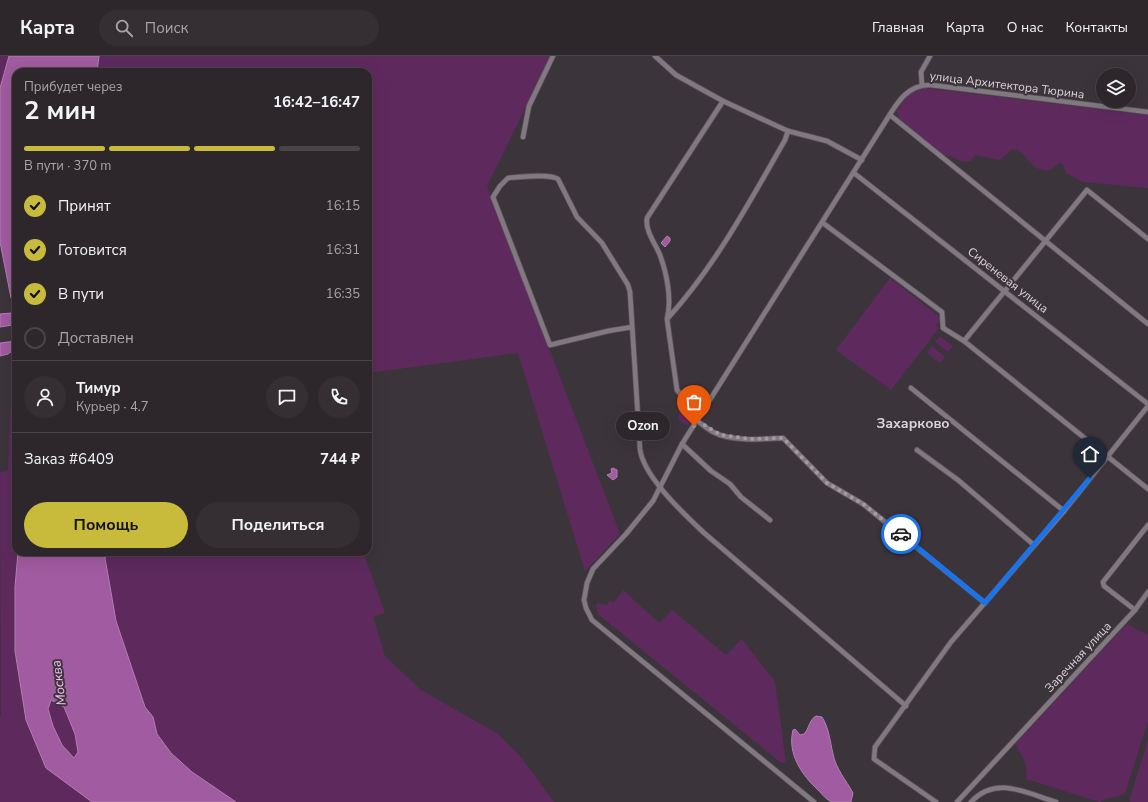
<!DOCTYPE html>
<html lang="ru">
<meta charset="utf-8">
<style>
:root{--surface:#2d272c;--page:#352f34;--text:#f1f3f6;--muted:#a7a5a9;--line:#484448;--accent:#c8bb3b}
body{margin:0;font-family:"Nunito Sans",sans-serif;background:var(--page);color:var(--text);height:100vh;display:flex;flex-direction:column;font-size:15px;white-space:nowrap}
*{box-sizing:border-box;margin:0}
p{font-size:13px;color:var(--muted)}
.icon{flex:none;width:22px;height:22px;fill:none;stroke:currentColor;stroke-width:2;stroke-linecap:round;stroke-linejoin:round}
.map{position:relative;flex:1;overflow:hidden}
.drawer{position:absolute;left:12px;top:12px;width:360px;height:488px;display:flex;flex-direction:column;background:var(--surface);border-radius:12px;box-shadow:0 4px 16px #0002,0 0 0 1px var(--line)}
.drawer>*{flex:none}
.tools{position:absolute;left:1096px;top:12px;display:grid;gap:8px}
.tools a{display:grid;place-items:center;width:40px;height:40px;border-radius:50%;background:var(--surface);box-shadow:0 4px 16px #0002,0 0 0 1px var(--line);font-size:20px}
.pin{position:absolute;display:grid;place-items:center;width:34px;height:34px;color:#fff;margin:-41px -17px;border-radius:50% 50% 50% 0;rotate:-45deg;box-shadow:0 0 4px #0007}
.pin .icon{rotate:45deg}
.courier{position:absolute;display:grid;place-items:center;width:40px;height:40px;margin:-20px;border:3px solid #1a73e8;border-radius:50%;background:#fff;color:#222;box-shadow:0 1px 5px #0007}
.bubble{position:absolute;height:28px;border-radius:14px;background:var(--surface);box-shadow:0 4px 16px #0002,0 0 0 1px var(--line);font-size:13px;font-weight:700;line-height:28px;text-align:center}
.headline em{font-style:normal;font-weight:700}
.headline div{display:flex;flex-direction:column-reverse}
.headline{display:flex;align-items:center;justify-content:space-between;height:68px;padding:0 12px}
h1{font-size:26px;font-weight:700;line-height:30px}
.bar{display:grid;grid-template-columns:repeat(4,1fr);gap:6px 4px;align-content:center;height:48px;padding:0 12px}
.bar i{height:5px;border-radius:3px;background:var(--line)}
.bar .selected{background:var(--accent)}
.bar p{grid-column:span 4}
.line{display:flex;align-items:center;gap:10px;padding:0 12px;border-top:1px solid var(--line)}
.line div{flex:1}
.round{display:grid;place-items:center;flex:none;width:42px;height:42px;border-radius:21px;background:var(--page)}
ol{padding:0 12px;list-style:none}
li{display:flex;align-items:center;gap:12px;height:44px}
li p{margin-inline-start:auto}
li .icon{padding:4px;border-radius:50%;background:var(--accent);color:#111;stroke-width:4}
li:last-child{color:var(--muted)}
li i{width:22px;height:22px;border:2px solid var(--line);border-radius:50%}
.action{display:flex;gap:8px;margin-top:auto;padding:8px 12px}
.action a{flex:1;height:46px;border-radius:24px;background:var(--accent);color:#111;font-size:16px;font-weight:700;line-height:46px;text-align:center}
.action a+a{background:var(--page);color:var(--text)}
header{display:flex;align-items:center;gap:24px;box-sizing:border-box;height:56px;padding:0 20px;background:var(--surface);border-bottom:1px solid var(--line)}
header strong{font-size:19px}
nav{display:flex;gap:22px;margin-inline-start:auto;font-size:14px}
.search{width:280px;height:36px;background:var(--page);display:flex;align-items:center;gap:10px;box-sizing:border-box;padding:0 14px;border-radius:22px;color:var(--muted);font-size:15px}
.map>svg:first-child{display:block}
.green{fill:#5e2a5e}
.water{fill:#a15ba0;stroke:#b27fb1;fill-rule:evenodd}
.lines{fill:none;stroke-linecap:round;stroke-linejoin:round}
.minor-casing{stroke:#5a5259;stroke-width:6}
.minor{stroke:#827881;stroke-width:4.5}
.done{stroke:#a29ca2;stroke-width:4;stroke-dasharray:0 7.2}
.route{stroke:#1a73e8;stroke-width:5}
.labels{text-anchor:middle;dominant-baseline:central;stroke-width:4;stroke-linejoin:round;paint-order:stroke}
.street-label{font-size:12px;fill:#d9d4d9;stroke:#3c343b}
.water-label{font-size:13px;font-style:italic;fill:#f9c0f6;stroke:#3c343b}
.quarter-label{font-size:14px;font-weight:bold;fill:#d9d4d9;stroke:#3c343b}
</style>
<header>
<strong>Карта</strong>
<div class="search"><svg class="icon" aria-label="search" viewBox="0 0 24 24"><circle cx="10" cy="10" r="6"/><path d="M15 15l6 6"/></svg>Поиск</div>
<nav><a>Главная</a><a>Карта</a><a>О нас</a><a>Контакты</a></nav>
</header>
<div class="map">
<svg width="1148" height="746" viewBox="0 0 1148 746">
<rect width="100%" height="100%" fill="#3c343b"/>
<g class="green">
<path d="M0,0H9L0,32Z"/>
<path d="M99,0H551L487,130L620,478L585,515L518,297L368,317V16H97Z"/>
<path d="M924,32L1148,59V132L1083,126L1066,117L1062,107H1059C1053,113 1051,115 1043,114C1026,110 1029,99 1016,93L1011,94L1000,104L976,99L973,101L971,105C958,108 955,99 943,99L898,62L899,60L897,55C904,44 910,34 924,32Z"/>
<path d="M890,222L941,262L936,270L939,272L891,334L836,294Z"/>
<path d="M940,280L953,290L948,296L935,286Z"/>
<path d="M932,290L945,301L940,307L927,297Z"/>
<path d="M686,347L698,355L688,370L678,363L679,357Z"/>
<path d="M16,351V496H18L15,531V595L26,664L46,712L92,746H0V660H1L0,416L8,415L10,353Z"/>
<path d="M129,496H363L385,557L373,561L385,600L421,634L498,678L520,700L554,746H236L192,716L171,697L157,678L153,661L145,651L116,565L105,499Z"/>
<path d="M623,534L659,567L672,554L726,599L742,583L775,626L786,707L780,706L598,558L596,550L597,547L607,549L609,545L614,547Z"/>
<path d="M1127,568L1148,579V665L1125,737C1117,743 1107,740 1100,746L1026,723C1029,710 1022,699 1015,688Z"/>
<path d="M51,644L64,651L75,678L78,696L74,702L62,689L53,670L48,653Z"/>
<path d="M1148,684V746H1130V742Z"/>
</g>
<g class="water">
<path d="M9,0H99L97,16H16V247L11,242L0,186V32Z"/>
<path d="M667,180L670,182V185L665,191L661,187Z"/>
<path d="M11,257L13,269L0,271V258Z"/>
<path d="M16,285V292L8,298L0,300V287Z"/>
<path d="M613,412L617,414V421L613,424L607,419L612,417L611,413Z"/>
<path d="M18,496H104L116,565L145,651L153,661L157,678L171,697L192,716L236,746H92L46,712L26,664L15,595V531ZM51,644L64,651L75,678L78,696L74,702L62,689L53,670L48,653Z"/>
<path d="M816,660L822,661C829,672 830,685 833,698C836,713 846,724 853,737L851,746C846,746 838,746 833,746C827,745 822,738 818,734C802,719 787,698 793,674L795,673L800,679L804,678C809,673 809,664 816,660Z"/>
</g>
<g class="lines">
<g class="minor-casing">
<g id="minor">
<path d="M655,0L676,19L723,45L788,75L827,85L862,104"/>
<path d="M922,29L921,16L930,0"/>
<path d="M890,59L1148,268"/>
<path d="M523,81L529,50L553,0"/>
<path d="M854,117L1148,348"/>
<path d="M823,167L942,256L943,272L964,285L1148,433"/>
<path d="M668,262C716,209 750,145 785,84L788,75"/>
<path d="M632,271L608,275L550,289L493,141L500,130L508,122C519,121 549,117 558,123L577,161L602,187L628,229L630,236L640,393C643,420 684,458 703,476L906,650"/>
<path d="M964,285L1087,134L1148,183"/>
<path d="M911,332L1064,455"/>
<path d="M703,356L686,345L677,334L667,263C672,244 667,218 660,199C655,187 645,175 647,162L723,45"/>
<path d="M697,365C703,369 708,373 713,376C732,386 763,383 783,382L827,427L863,448L985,547"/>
<path d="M682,388L711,415L730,428L741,441L770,464"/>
<path d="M917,394L958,424L1034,489"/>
<path d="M1135,554L1148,536"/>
<path d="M814,746L592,564L586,552L584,544L587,527L593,513L626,478L653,445L682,388L882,71C895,51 905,28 931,29L1148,56"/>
<path d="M936,746L874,703L875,691L951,586L1064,455L1148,350"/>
<path d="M957,746L1135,554L1104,530L1103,526L1148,469"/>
<path d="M971,746C996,719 1026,737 1056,746"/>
</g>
</g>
<use href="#minor" class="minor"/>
</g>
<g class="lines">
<path class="done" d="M694,370L698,365L721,379L751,383L783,382L827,427L863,448L901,478"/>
<path class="route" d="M901,478L985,547L1090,422"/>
</g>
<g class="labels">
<g class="street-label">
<text transform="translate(1007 29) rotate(7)">улица Архитектора Тюрина</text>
<text transform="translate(1008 224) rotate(38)">Сиреневая улица</text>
<text transform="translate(1078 601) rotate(-47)">Заречная улица</text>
</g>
<g class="water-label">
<text transform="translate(59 627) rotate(-97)">Москва</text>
</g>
<g class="quarter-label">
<text x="913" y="367">Захарково</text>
</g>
</g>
</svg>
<div class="tools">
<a><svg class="icon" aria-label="layers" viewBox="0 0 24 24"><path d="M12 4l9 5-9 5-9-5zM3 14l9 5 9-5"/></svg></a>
</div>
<div class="pin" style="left:694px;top:370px;background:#ea580c"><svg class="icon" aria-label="bag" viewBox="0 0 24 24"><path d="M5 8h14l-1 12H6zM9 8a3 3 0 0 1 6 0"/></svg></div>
<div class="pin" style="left:1090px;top:422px;background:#1f2937"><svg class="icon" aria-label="home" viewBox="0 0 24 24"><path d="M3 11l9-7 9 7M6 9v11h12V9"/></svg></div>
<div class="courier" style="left:901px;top:478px"><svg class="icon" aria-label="car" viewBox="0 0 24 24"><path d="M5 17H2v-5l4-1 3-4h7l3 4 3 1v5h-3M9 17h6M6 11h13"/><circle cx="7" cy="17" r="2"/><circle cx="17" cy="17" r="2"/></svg></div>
<div class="bubble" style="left:616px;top:356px;width:54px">Ozon</div>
<section class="drawer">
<div class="headline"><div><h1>2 мин</h1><p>Прибудет через</p></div><em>16:42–16:47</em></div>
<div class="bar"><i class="selected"></i><i class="selected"></i><i class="selected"></i><i></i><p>В пути · 370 m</p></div>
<ol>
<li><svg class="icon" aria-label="check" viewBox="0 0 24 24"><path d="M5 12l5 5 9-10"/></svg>Принят<p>16:15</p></li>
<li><svg class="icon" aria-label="check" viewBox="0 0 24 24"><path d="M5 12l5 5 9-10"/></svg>Готовится<p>16:31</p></li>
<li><svg class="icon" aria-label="check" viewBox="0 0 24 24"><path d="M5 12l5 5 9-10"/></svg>В пути<p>16:35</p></li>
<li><i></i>Доставлен</li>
</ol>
<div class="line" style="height:72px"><a class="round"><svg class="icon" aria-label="person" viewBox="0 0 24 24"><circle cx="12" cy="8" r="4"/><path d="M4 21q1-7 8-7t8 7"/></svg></a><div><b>Тимур</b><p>Курьер · 4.7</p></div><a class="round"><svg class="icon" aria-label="chat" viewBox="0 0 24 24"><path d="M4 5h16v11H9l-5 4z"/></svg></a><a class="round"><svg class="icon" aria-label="phone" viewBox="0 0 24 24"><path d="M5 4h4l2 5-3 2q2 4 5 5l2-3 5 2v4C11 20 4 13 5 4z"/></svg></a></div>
<div class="line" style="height:52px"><div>Заказ #6409</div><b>744 ₽</b></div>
<div class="action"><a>Помощь</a><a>Поделиться</a></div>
</section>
</div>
